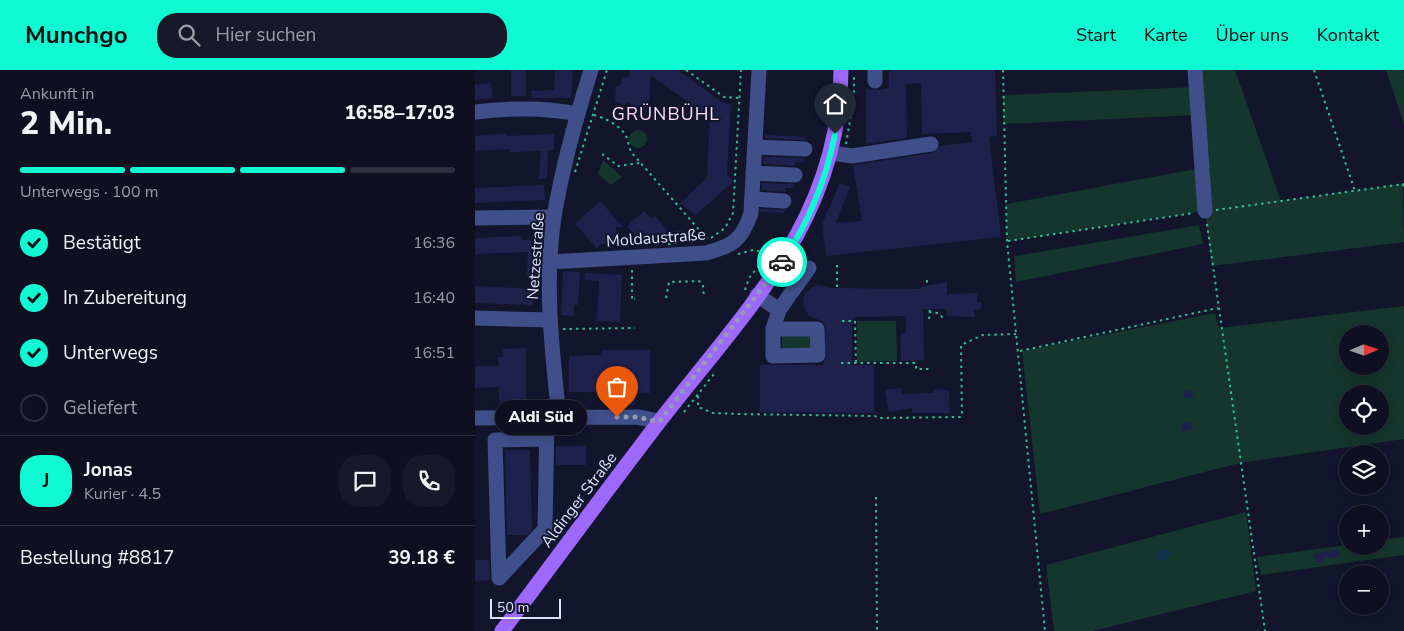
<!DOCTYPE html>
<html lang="de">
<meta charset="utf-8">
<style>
:root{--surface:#0e1021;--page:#17192a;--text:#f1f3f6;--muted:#9b9da5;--line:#2e303f;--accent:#0ffad3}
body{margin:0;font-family:"Nunito Sans",sans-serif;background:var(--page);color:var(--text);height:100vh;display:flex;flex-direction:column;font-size:19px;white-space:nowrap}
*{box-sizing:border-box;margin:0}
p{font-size:16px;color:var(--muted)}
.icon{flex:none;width:28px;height:28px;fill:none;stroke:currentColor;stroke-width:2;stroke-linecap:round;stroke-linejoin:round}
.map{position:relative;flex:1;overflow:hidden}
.drawer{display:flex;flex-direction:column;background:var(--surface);width:475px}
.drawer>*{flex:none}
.needle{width:32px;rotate:88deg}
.controls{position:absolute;left:864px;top:255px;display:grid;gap:10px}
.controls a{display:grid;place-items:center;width:50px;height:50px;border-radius:50%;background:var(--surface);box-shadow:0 2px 12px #0003,0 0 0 1px var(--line);font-size:25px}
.scale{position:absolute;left:15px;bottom:12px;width:71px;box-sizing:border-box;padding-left:5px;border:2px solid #dee3fe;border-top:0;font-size:14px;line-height:18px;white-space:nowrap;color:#dee3fe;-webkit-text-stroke:4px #12152c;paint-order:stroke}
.pin{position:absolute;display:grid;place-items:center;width:42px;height:42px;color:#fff;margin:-51px -21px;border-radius:50% 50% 50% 0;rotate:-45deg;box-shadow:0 0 5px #0007}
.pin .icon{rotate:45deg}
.courier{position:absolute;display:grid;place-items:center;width:50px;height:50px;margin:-25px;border:4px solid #0ffad3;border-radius:50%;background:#fff;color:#222;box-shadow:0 1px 6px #0007}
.bubble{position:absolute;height:35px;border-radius:18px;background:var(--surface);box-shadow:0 2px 12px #0003,0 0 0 1px var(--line);font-size:16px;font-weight:800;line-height:35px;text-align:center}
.head em{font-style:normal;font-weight:800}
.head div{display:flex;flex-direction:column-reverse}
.head{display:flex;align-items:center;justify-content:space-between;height:85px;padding:0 20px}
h1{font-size:32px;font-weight:800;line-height:38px}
.bar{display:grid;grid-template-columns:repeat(4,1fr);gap:8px 5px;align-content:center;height:60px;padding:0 20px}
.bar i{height:6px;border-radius:4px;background:var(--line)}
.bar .current{background:var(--accent)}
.bar p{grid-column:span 4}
.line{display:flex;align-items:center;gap:12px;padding:0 20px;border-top:1px solid var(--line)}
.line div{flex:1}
.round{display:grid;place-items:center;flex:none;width:52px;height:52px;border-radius:20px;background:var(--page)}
ol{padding:0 20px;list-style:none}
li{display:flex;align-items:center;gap:15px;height:55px}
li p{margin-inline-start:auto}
li .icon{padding:5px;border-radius:50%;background:var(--accent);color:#111;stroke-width:4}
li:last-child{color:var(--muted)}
li i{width:28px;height:28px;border:2px solid var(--line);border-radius:50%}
header{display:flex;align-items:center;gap:30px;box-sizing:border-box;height:70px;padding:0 25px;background:var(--accent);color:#111}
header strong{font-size:24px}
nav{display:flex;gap:28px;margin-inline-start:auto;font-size:18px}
.search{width:350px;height:45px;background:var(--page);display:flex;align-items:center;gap:12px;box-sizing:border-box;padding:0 18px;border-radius:20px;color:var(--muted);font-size:19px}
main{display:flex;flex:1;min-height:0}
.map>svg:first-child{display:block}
.green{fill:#15362c;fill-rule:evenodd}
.water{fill:#0d344b}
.building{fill:#1f214d}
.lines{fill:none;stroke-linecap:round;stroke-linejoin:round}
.path{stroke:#34bc90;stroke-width:2;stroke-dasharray:2.5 4;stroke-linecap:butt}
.minor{stroke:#3f4f8a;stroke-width:15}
.major{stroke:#9d68fc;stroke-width:15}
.done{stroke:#979bb4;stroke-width:5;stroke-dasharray:0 9}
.route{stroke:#0ffad3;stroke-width:6}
.labels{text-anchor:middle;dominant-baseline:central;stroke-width:4;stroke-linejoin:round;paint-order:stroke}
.street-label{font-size:16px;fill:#dee3fe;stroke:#12152c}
.neighbourhood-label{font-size:18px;letter-spacing:1px;fill:#fee0fb;stroke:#12152c}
</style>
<header>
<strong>Munchgo</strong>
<div class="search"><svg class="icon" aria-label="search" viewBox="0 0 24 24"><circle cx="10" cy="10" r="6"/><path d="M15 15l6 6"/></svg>Hier suchen</div>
<nav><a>Start</a><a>Karte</a><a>Über uns</a><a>Kontakt</a></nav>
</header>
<main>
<section class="drawer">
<div class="head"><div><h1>2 Min.</h1><p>Ankunft in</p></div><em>16:58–17:03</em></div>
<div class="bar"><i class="current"></i><i class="current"></i><i class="current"></i><i></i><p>Unterwegs · 100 m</p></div>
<ol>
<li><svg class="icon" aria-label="check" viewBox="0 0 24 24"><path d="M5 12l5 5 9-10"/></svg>Bestätigt<p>16:36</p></li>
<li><svg class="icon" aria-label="check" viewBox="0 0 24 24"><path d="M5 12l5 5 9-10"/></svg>In Zubereitung<p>16:40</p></li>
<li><svg class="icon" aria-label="check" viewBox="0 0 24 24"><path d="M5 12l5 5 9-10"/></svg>Unterwegs<p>16:51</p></li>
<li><i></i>Geliefert</li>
</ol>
<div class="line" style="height:90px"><b class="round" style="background:var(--accent);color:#111">J</b><div><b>Jonas</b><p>Kurier · 4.5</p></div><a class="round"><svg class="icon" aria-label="chat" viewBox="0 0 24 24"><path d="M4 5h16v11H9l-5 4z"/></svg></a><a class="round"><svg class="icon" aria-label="phone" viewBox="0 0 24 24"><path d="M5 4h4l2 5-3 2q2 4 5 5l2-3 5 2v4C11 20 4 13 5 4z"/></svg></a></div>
<div class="line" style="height:65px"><div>Bestellung #8817</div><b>39.18 €</b></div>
</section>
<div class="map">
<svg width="929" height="561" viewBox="0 0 929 561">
<rect width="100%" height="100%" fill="#12152c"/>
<g class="green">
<path d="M720,0H760L806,131L928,114L929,172L737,196L730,141L532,171L531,134L726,98L722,45L529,54L528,25L720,17Z"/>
<path d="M911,0H928L929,4V54Z"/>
<circle cx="163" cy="69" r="9"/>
<path d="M128,90L147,107L136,115L123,104Z"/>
<path d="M724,155L728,174L541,212L539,186Z"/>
<path d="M929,236V369L765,393L565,444L547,281L740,243L744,258ZM872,264H905V296H872ZM872,324H905V356H872Z"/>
<path d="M382,251H421L422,291L382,292Z"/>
<rect x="307" y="263" width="31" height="17"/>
<path d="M771,442L781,521L618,561H579L571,495Z"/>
<path d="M929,467V485L786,505L782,487L872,475L905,476V470Z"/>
</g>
<path class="water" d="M692,479L696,482L690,491L682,490L681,483Z"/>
<g class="building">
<rect x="36" y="0" width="15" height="26"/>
<path d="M80,0H98L96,28H57L56,21L79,20Z"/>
<path d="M155,0H203L248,33L256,34L252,104L258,112L220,145L205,133L232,108L235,48L176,5L174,32L169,43L153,32L148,35L140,31L141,17L147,14V9L155,5Z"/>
<path d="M414,0H520L522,66L514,67L526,167L351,186L347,154L365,113L375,117L361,153L387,151L378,95L457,83L465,76L497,72L496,62L447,64L446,13L431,14L432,68L391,74V18L400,20L414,18Z"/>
<path d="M16,13L18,28L0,30V15Z"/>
<path d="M32,63V66L79,64V80H73L72,109H64L66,81L35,82V79L0,81V66Z"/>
<path d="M290,65L331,67L330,70L290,68Z"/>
<path d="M289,87L329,88V93L320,92V96L288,94Z"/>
<path d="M287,113L319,114V118H310V122L287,120Z"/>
<path d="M69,115L70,130L0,133V118Z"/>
<path d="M125,131L148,157H141V174H126L122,178L100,154Z"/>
<path d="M286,139L309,140V143L285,142Z"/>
<path d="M169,141L176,149L180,146L194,162L187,171L181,165L170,175L152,156Z"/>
<path d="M200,161H208V169L200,170Z"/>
<path d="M47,166V170H62L61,205H52L53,182L0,184V168Z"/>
<path d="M88,201L105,202L103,235H99V246L86,245Z"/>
<path d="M110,203L147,205L145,252L122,251L124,211L109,210Z"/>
<path d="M472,212V224L502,223V232H506V239L499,240V247L472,246V239H448L449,290L426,291V263H431V246L380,247V249H377V295H399V343L285,342V295H347L351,289L350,255L347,251L334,246L328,236L329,224L337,217L343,215L355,218L446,219V217Z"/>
<path d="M0,216L57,219V235L0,233Z"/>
<path d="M51,278V333H24V317L0,318V296H24L23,287H28L27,279Z"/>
<path d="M127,280H175V323L160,324V335H141V322H94V286L126,285Z"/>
<path d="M426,318L427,324L458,323V319L474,320L475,343H437V338L414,342L410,320Z"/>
<path d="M717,320L718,328L710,329L708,322Z"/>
<path d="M716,352L717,360L708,362L706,354Z"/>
<rect x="81" y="376" width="30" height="19"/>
<path d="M30,380H55L57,460L52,465H32Z"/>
<path d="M856,480H865V488H849L850,491L841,493L839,484Z"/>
<path d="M0,490H14L15,510L0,511Z"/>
</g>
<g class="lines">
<g class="path">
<path d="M211,0L249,27L264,28"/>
<path d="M528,0L532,171L570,561"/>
<path d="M839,0L880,121"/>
<path d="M119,45C130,48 145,55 151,66C153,70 154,77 156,82L233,170"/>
<path d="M371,74L379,27V4"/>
<path d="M127,84L143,96L165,93"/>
<path d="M100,102L132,0"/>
<path d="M928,114L929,119"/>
<path d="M741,140L929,114"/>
<path d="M732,154L790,561"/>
<path d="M236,168L250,158L258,143L266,0"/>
<path d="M533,171L719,143"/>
<path d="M193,174L214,171"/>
<path d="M263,184L278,180L293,183"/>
<path d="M362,195V218"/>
<path d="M157,200V230L160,229"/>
<path d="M452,210V216"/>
<path d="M270,220L274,208L301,175"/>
<path d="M191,228L194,212L224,211L228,215L229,228"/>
<path d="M454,242L463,243L470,250"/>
<path d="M454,249L455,237"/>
<path d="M367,251H380L381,293"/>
<path d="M88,259L160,258"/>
<path d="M545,281L743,238"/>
<path d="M366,293H441V299H455"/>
<path d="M223,326V337L238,343L263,344L400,346L403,348L485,347L487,346L486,275L508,265L541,264"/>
<path d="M209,342L239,304"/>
<path d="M401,427L402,561"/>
</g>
<g class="minor">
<path d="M720,0L730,141"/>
<path d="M400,11V0"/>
<path d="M0,42C34,38 69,37 103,44"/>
<path d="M280,77L330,79"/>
<path d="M356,83L377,86L456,74"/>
<path d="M278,103L320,105"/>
<path d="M277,129L309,131"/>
<path d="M0,148L79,147"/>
<path d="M75,192L231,183C258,176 267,170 276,143L284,0"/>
<path d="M282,225L304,240L334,198H326L310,187"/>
<path d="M0,248L75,250"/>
<path d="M298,259H342L343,285L298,286V259L304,240"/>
<path d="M84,347C77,281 69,213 79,147C87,98 101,48 116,0"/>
<path d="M0,348L162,347L184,351"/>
<path d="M71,369L20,370L24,508L70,459L72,348"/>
</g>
<path class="major" d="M27,561C80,491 131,421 184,352C270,241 365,150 366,0"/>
</g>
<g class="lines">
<path class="done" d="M142,347H162L184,352L307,192"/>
<path class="route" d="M307,192C333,154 351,109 360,64"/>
</g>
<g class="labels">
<g class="street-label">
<text transform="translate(181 168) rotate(-4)">Moldaustraße</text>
<text transform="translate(61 186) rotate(-86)">Netzestraße</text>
<text transform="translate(104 430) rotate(-53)">Aldinger Straße</text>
</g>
<g class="neighbourhood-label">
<text x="191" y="44">GRÜNBÜHL</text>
</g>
</g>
</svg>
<div class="controls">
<a><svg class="needle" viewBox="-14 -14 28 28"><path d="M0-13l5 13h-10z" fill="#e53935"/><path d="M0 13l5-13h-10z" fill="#9b9da5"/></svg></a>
<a><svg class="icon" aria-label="locate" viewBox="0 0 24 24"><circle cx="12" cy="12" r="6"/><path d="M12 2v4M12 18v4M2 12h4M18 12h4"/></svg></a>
<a><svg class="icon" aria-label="layers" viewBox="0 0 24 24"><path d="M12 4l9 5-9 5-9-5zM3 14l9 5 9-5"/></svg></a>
<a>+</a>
<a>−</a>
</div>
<div class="scale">50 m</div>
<div class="pin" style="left:142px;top:347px;background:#ea580c"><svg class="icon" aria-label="bag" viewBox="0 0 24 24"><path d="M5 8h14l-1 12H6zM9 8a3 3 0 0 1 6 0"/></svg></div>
<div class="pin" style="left:360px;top:64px;background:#1f2937"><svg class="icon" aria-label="home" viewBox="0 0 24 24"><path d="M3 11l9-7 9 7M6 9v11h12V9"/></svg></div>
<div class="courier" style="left:307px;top:192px"><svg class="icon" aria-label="car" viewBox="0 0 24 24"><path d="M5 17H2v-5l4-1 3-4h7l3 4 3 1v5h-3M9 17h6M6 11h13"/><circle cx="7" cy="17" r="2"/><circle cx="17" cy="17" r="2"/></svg></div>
<div class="bubble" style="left:20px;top:330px;width:92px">Aldi Süd</div>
</div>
</main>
